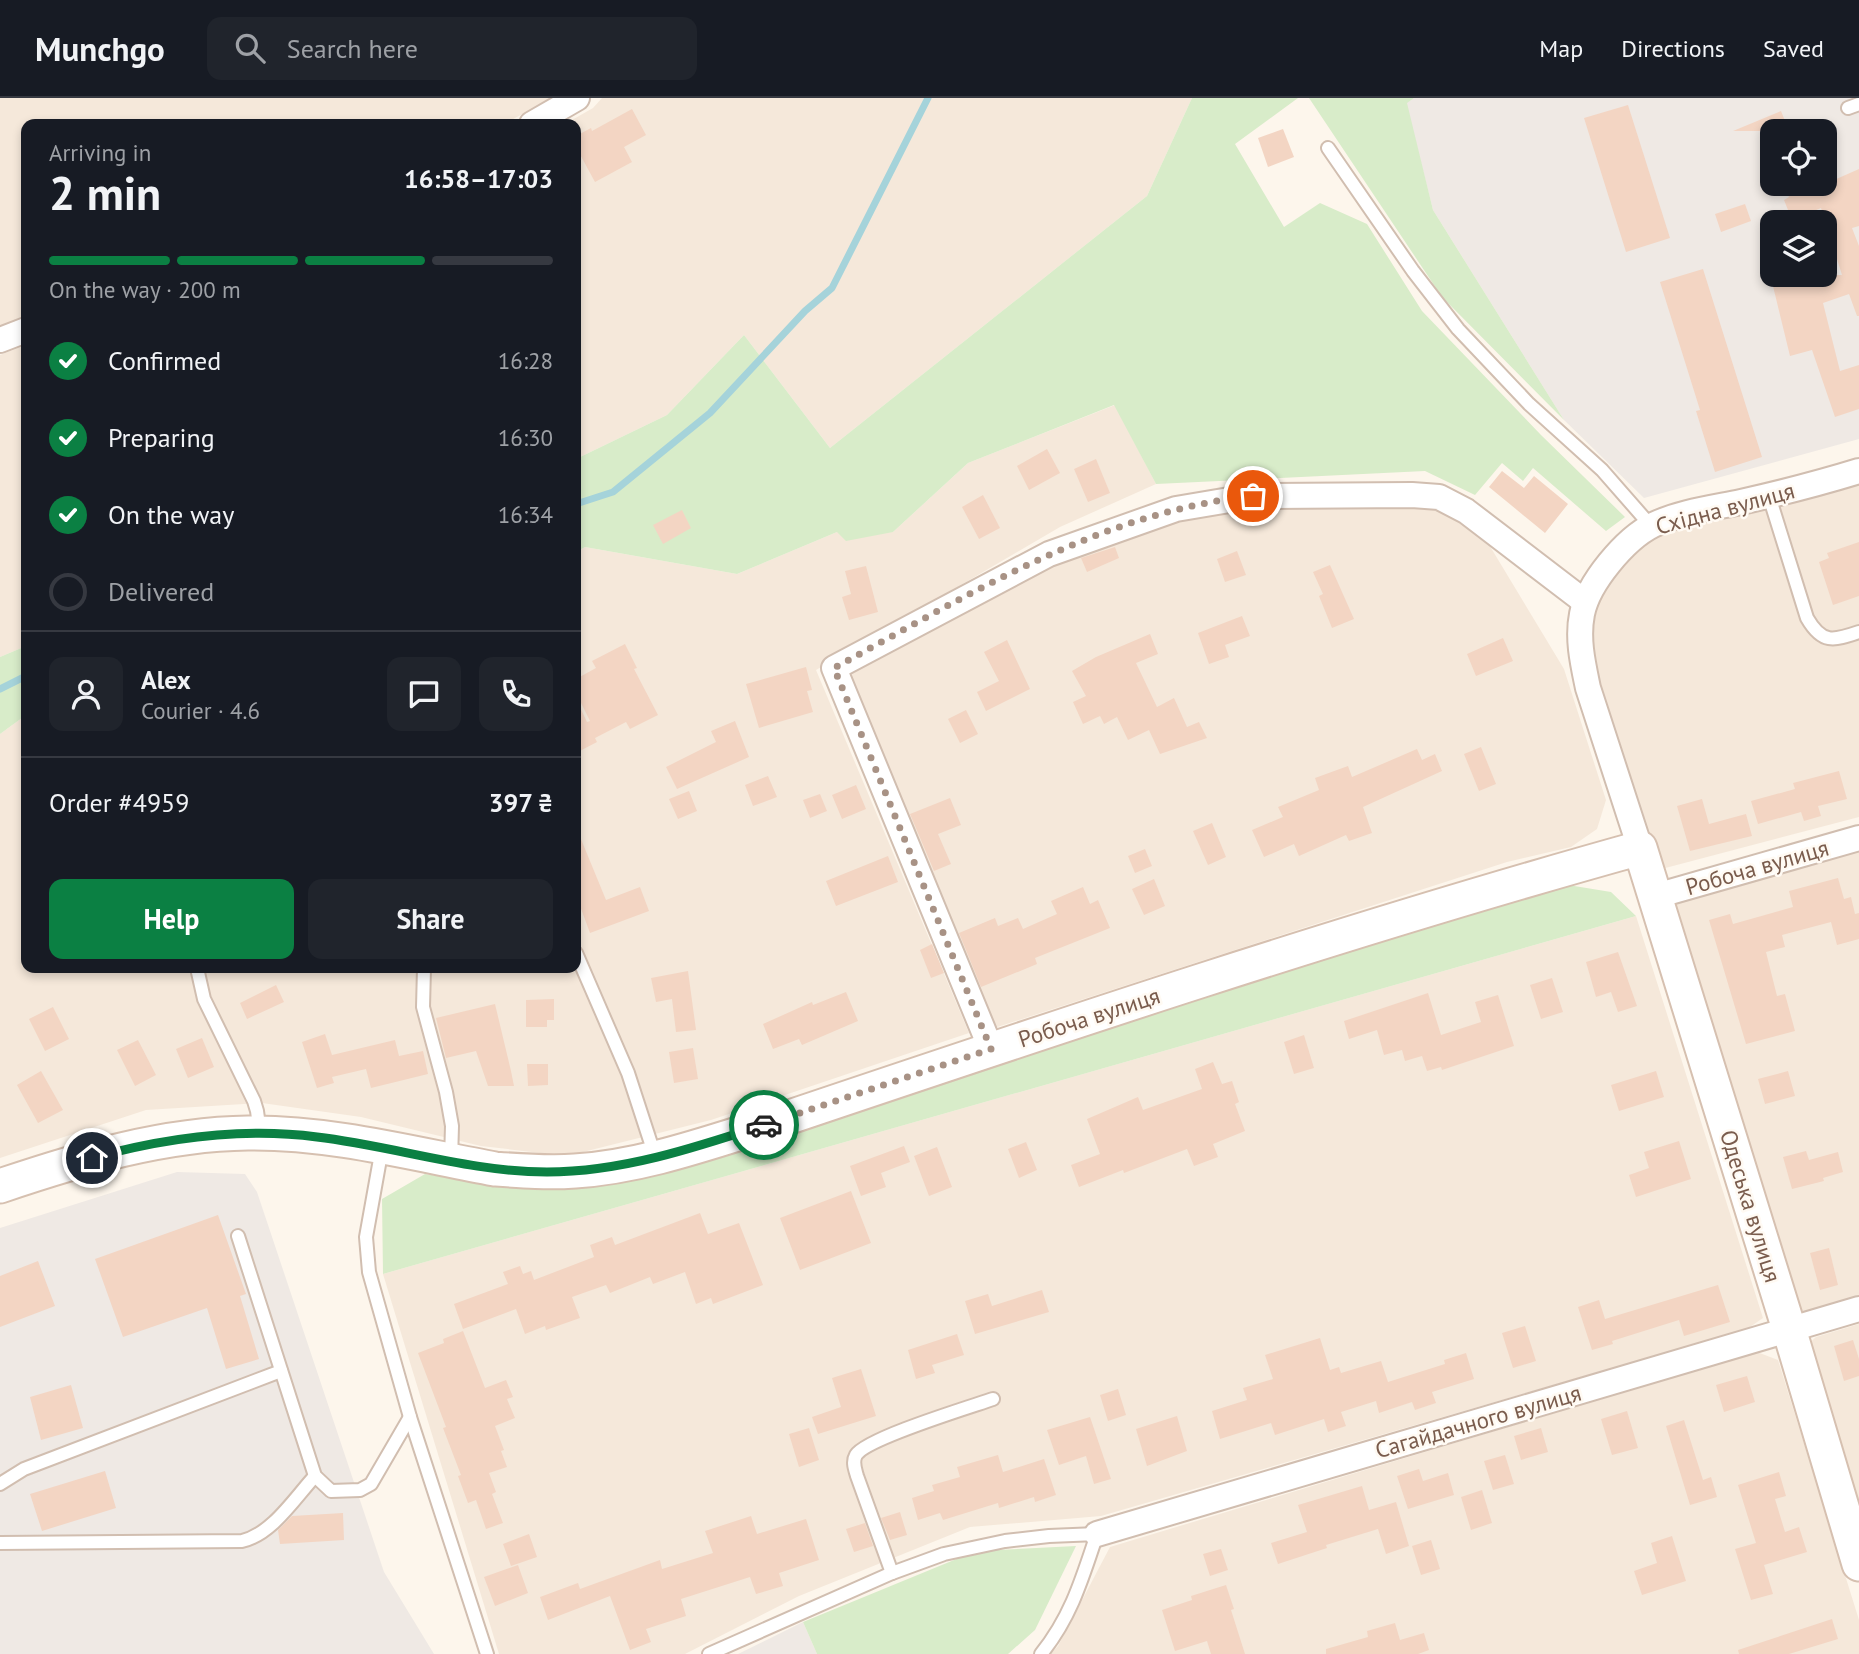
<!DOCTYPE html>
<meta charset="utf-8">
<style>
:root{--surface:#171b24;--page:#20242c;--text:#f1f3f6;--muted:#9ea1a6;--line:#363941;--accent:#0b8043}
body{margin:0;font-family:"PT Sans",sans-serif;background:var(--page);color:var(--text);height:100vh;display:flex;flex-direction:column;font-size:26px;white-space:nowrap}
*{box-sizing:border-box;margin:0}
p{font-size:23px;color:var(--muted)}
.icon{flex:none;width:38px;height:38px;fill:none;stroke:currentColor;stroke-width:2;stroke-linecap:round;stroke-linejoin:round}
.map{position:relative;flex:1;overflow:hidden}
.details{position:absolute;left:21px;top:21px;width:560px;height:854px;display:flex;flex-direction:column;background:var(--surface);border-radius:14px;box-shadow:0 4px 10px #0003}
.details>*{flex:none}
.buttons{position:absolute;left:1760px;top:21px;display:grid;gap:14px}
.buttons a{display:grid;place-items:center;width:77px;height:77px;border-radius:14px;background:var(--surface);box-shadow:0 4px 10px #0003;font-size:35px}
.pin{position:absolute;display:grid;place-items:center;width:60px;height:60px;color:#fff;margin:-30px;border:4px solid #fff;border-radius:50%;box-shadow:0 2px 7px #0007}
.courier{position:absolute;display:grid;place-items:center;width:70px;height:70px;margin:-35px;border:5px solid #0b8043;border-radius:50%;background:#fff;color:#222;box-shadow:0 2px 9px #0007}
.head em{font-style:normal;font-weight:700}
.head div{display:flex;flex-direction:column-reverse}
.head{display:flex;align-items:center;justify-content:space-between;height:119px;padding:0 28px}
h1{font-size:46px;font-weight:700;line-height:52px}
.bar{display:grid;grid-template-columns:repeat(4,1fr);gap:10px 7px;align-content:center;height:84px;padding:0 28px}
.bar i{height:9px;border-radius:5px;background:var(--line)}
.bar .on{background:var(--accent)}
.bar p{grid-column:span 4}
.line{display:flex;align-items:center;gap:18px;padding:0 28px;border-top:2px solid var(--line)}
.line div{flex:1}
.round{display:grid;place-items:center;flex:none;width:74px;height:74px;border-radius:14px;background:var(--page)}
ol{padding:0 28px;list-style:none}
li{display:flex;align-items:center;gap:21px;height:77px}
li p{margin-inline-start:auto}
li .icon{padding:7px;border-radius:50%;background:var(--accent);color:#fff;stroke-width:4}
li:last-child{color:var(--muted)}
li i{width:38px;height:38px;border:4px solid var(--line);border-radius:50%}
.action{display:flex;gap:14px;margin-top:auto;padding:14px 28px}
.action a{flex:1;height:80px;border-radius:14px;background:var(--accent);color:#fff;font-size:28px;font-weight:700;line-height:80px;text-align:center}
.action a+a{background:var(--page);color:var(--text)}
header{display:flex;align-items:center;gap:42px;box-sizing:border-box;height:98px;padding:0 35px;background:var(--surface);border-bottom:2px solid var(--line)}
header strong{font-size:33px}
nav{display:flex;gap:38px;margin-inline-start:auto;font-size:24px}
.search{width:490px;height:63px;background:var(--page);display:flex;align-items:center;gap:18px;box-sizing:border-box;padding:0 24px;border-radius:14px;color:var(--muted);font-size:26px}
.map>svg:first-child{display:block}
.residential{fill:#f5e8da}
.industrial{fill:#efe9e4;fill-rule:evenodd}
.green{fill:#d8ecc9}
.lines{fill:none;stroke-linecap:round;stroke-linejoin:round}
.stream{stroke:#a5d3da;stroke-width:7}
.building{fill:#f3d5c3}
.lane-casing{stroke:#d1beb0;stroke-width:16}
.street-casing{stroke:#d1beb0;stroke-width:28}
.secondary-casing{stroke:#d6c0b0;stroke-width:37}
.lane{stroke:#fff;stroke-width:12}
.street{stroke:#fff;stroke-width:24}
.secondary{stroke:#fff;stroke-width:33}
.done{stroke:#a89285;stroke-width:7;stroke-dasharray:0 12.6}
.route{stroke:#0b8043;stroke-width:9}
.labels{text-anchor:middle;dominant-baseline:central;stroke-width:5;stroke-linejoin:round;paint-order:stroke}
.street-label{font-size:23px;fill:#7a5c4d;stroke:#fffaf3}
</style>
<header>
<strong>Munchgo</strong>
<div class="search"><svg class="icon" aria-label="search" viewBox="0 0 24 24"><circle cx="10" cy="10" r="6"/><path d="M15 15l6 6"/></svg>Search here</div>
<nav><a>Map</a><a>Directions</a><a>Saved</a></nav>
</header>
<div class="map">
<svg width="1859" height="1556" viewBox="0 0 1859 1556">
<rect width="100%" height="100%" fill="#fdf6ec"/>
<g class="residential">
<path d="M0,0H552L504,26H26V225L0,235Z"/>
<path d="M602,0H1192L1147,98L830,350L744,237L667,317L576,361V26H565L593,10Z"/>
<path d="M26,247V548L0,559V257Z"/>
<path d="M1115,307L1156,386L1060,429L816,572L969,935L711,1022L567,1058L481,1048L361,1019L262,1005L146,1012L0,1060V636L26,617V870H576V454L585,449L737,476L837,434H893L968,365Z"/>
<path d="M1859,381V719L1654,773L1586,547L1594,501L1611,475L1648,442L1680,429Z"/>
<path d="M1429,399L1488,445L1564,571L1606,702L1597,731L1571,749L1507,764L988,932L841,580L1068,448L1173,407Z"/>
<path d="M1859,751V1202L1812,1216L1793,1213L1666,805Z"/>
<path d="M1636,818L1763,1220L1747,1231L1101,1418L970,1429L799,1498L685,1556H499L383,1176Z"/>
<path d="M1859,1226V1431L1804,1250L1816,1239Z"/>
<path d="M1757,1254L1778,1262L1859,1522V1556H1050L1058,1548L1110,1449Z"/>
</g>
<g class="industrial">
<path d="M1414,0H1859V341L1644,400L1564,322L1433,112L1406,5ZM1773,33H1825V86H1773ZM1773,124H1825V177H1773Z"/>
<path d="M177,1074L245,1076L257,1094L384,1474L434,1556H0V1130Z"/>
<path d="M803,1524L817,1556H738Z"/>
</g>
<g class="green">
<path d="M1192,0H1298L1235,46L1284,129L1320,105L1367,126L1422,213L1541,337L1625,419L1606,433L1533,370L1523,383L1502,365L1475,397L1425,373L1156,386L1114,307L968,365L893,434L846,443L837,434L737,476L585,449L576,454V361L667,317L744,237L830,350L1147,98Z"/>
<path d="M1309,0H1414L1407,5L1433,112L1564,322L1442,199Z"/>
<path d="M26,548V617L0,636V559Z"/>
<path d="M1562,786L1611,794L1636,818L383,1176L382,1101L425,1076L510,1089L564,1090L1516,791Z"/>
<path d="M1076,1448L1035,1532L1008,1556H817L803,1524L976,1453Z"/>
</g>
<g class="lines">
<g class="stream">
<path d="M576,406L613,394L710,315L805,213L832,190L928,0"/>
<path d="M0,591L26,578"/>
</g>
</g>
<g class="building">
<path d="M1628,7L1670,140L1626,154L1584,20Z"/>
<path d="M632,11L646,37L624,49L632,64L595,84L576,49V38L591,30L592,33Z"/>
<path d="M1781,13L1789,33H1733Z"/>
<path d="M1283,31L1294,59L1268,69L1258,40Z"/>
<path d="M1859,71V128L1852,130L1859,148V218H1857L1849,196L1823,205L1840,273L1859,267V311L1835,319L1812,252L1790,258L1772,184L1800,177H1842L1821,110L1792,122L1784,102L1789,99L1783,86H1825Z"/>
<path d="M1745,106L1751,123L1721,134L1715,116Z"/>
<path d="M1703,171L1762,359L1715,374L1696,313L1700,312L1660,184Z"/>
<path d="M1047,351L1060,375L1029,392L1017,368Z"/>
<path d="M1096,361L1110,395L1088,404L1074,371Z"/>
<path d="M1502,373L1524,390L1534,378L1568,406L1545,435L1489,389Z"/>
<path d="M983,397L1000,430L979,441L962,409Z"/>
<path d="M682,412L691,430L663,446L653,427Z"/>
<path d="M1859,444V498L1833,507L1819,464L1829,460L1827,455Z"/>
<path d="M1115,449L1119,460L1087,474L1081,460Z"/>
<path d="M1237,453L1246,477L1225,484L1217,461Z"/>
<path d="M1330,467L1354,521L1332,530L1319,498L1323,496L1313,474Z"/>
<path d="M866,468L878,514L849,522L842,499L851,496L845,473Z"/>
<path d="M1242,518L1250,538L1225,547L1229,559L1209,566L1198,535Z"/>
<path d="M1150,536L1158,556L1136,565L1157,609L1174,600L1187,629L1199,624L1207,640L1160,656L1149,632L1128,642L1117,619L1104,626L1100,618L1083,626L1073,604L1086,598L1072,573L1096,559Z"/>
<path d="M1503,540L1513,563L1476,578L1467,556Z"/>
<path d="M1007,542L1030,591L986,613L977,594L999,583L984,554Z"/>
<path d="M625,546L637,570L634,571L658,617L630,631L626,624L595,640L597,644L576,655V601L587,624L590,623L576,595V581L596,570L592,563Z"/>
<path d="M806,569L812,592L807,593L813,614L759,630L746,586Z"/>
<path d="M966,612L978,636L960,645L948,621Z"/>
<path d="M735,623L749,659L677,691L666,669L716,644L711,633Z"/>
<path d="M1481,649L1496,686L1479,693L1464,656Z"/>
<path d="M1417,651L1422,662L1435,656L1442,673L1363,709L1372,735L1349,743L1346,737L1299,758L1294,746L1264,759L1252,732L1283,719L1278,709L1319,692L1315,680L1348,668L1352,679Z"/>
<path d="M1839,673L1847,701L1818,708L1821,718L1804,723L1801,714L1758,726L1751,703L1795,691L1793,685Z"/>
<path d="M768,678L777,699L753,708L745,687Z"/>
<path d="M856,687L866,711L842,721L832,697Z"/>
<path d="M689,693L697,713L678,721L669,701Z"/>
<path d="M820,696L827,713L810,720L803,702Z"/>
<path d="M950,700L961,727L938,736L951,766L934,773L910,716Z"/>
<path d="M1702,701L1709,726L1746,716L1752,738L1690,753L1677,708Z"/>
<path d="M1212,725L1226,759L1208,767L1193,733Z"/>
<path d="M576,729L606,802L640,789L649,813L590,835L576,797Z"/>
<path d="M1145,751L1152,768L1135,775L1128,758Z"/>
<path d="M888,758L898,784L836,808L826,783Z"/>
<path d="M1838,780L1844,801L1851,799L1855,816L1859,815V841L1837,847L1831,824L1782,837L1785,849L1766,854L1777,898L1785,896L1795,933L1746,946L1709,822L1730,816L1733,826L1793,809L1789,793Z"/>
<path d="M1154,781L1165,808L1144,817L1132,791Z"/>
<path d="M1083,789L1090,806L1098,802L1110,830L1035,860L1037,866L981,889L959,835L995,820L998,828L1018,820L1023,831L1057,816L1051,803Z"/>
<path d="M932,846L944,875L931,880L920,852Z"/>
<path d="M1618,854L1637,908L1618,914L1611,894L1596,899L1586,864Z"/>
<path d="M688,873L696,932L676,934L672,901L656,904L651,880Z"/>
<path d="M1552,880L1563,914L1541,921L1530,887Z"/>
<path d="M276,887L284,904L247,921L240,905Z"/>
<path d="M846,894L858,923L802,947L799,941L773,951L763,926L812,904L813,907Z"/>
<path d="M1428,895L1441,937L1481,924L1475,904L1498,897L1514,948L1442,972L1441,969L1427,973L1422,958L1405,963L1402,952L1384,957L1377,932L1349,941L1344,923Z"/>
<path d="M554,901V922H547V929H526V902Z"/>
<path d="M495,906L511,973L514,988H488L476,953L446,960L436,920Z"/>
<path d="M53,909L69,941L45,953L29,921Z"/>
<path d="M325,936L332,957L395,942L399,958L423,953L428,976L371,990L366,971L332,979L334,985L317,990L302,944Z"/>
<path d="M1304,937L1314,970L1294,976L1284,944Z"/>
<path d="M202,940L214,969L188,980L176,951Z"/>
<path d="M138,942L156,977L135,988L117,952Z"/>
<path d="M693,950L698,981L674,985L669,954Z"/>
<path d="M1213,964L1222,986L1232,983L1239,1004L1235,1006L1245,1033L1213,1046L1218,1059L1194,1068L1187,1051L1124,1075L1123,1072L1079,1089L1071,1067L1100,1056L1087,1021L1138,999L1143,1012L1202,991L1195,971Z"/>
<path d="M527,966H548V987L528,988Z"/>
<path d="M41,973L63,1012L38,1025L17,987Z"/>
<path d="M1656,973L1664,999L1619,1013L1611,987Z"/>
<path d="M1788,973L1795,998L1765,1006L1758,981Z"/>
<path d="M1679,1043L1691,1081L1636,1099L1629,1077L1649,1070L1644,1054Z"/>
<path d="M1026,1044L1037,1072L1019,1080L1008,1051Z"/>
<path d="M904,1048L910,1064L881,1075L886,1089L861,1098L850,1068Z"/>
<path d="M937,1049L952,1089L929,1098L914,1058Z"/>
<path d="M1806,1053L1809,1062L1838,1054L1843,1074L1823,1080L1824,1083L1792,1091L1783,1059Z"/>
<path d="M851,1093L871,1145L800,1172L780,1120Z"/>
<path d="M700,1115L708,1136L739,1125L763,1187L713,1206L711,1200L696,1206L685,1174L653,1186L650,1179L610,1195L606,1187L572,1199L580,1220L546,1232L545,1228L525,1236L516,1211L463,1231L454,1206L508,1186L503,1174L520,1168L523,1176L531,1173L534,1182L594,1159L590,1147L612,1139L615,1147Z"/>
<path d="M218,1117L246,1196L240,1198L259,1261L226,1271L207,1210L123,1239L95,1161Z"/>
<path d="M1829,1150L1838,1187L1820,1192L1810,1155Z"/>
<path d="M38,1163L55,1208L0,1229V1178Z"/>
<path d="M1718,1187L1730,1224L1684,1238L1679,1222L1612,1243L1613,1246L1592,1252L1578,1209L1599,1202L1605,1221Z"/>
<path d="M1042,1192L1049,1214L975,1236L965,1203L988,1196L992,1208Z"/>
<path d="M1525,1228L1536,1263L1513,1270L1502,1235Z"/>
<path d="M463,1233L485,1290L506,1282L513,1299L507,1301L515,1320L495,1328L504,1352L501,1353L507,1369L489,1375L496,1394L492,1396L503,1425L486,1431L476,1402L468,1405L458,1378L461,1377L443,1330L446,1329L418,1255L444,1245L443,1241Z"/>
<path d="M957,1236L964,1257L932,1267L935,1275L916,1281L908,1252Z"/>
<path d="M1320,1240L1330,1272L1339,1269L1341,1275L1381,1263L1388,1284L1445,1266L1444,1262L1466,1255L1474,1281L1432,1294L1436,1305L1415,1312L1412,1304L1379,1315L1376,1303L1341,1314L1346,1328L1328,1334L1324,1321L1275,1337L1271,1325L1220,1341L1212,1313L1247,1302L1243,1290L1273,1281L1265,1257Z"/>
<path d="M1853,1242L1859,1261V1278L1844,1283L1834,1248Z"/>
<path d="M861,1271L876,1318L818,1336L812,1319L841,1309L832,1280Z"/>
<path d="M1747,1278L1755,1304L1724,1314L1716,1287Z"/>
<path d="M71,1287L83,1330L41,1342L30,1299Z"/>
<path d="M1118,1291L1126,1317L1108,1323L1100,1297Z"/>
<path d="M1627,1313L1638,1350L1612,1357L1601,1321Z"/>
<path d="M1177,1318L1187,1353L1147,1368L1136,1331Z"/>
<path d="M1090,1319L1111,1381L1094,1386L1086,1358L1059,1367L1047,1332Z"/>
<path d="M1684,1322L1703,1382L1711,1379L1717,1399L1690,1407L1666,1328Z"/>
<path d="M809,1330L819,1362L799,1369L789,1336Z"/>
<path d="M1541,1330L1548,1354L1521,1362L1514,1338Z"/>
<path d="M998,1357L1003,1374L1044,1361L1056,1397L1035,1404L1034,1399L999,1410L998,1405L943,1422L940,1415L918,1422L912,1400L934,1393L932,1387L960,1379L957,1369Z"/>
<path d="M1505,1357L1514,1386L1493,1392L1484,1363Z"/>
<path d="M1419,1371L1423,1383L1448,1375L1454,1397L1408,1411L1397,1378Z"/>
<path d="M105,1373L116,1410L42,1433L30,1396Z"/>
<path d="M1779,1374L1786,1398L1775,1401L1785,1434L1799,1429L1807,1454L1764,1467L1773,1496L1751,1502L1735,1451L1756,1445L1738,1387Z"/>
<path d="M1362,1388L1369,1412L1396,1404L1409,1448L1386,1456L1378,1431L1326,1447L1327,1450L1278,1466L1271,1445L1307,1434L1298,1407Z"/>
<path d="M1482,1392L1492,1425L1471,1432L1461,1399Z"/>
<path d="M900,1414L907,1437L890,1442L881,1420Z"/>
<path d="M343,1415L344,1442L280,1446L278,1432L292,1418Z"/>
<path d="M751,1418L757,1436L806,1421L819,1462L779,1475L783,1488L756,1496L750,1479L681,1501L686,1518L646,1531L651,1544L630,1552L610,1498L548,1522L540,1499L578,1485L580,1491L660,1462L662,1471L713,1455L705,1433Z"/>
<path d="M865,1425L873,1448L854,1454L846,1431Z"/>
<path d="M529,1436L537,1459L511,1468L503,1446Z"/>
<path d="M1672,1438L1686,1483L1642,1497L1634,1473L1657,1465L1651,1445Z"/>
<path d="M1431,1442L1440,1471L1421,1477L1412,1448Z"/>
<path d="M1221,1451L1228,1472L1210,1478L1203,1456Z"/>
<path d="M518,1467L528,1495L495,1508L484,1479Z"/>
<path d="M1226,1487L1234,1511L1231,1512L1245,1556H1211L1207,1543L1175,1553L1162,1512L1192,1502L1191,1498Z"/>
<path d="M1832,1521L1838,1541L1789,1556H1739L1738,1552Z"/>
<path d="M1395,1525L1400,1542L1424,1535L1429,1552L1418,1556H1326V1551L1368,1539L1367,1533Z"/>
</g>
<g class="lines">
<g class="lane-casing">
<g id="lane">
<path d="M1848,10L1859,6"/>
<path d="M1328,50L1413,173L1458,231L1529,306L1602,372L1651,428"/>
<path d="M1769,398L1807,520C1822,546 1833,543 1859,534"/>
<path d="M576,855L628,975L655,1058"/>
<path d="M197,870L204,901L254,1003L257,1013L260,1035"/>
<path d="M424,870L423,909L446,994L452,1028L451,1062"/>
<path d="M382,1050L366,1139L369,1174L410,1319L487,1556"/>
<path d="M238,1138L315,1378L331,1393L360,1392L371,1386L410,1319"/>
<path d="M0,1386L24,1371L281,1273"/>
<path d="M0,1445L242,1443C272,1436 294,1401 315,1378"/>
<path d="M892,1475L857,1378C855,1371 852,1364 856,1357C867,1340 970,1309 993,1301"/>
<path d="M709,1556L892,1475L944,1456L1005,1443L1049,1438L1097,1436C1082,1481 1071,1519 1041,1556"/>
</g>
</g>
<g class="street-casing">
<g id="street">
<path d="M532,26L577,0"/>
<path d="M0,242L26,232"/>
<path d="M1640,750L1588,590C1583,566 1577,541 1582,516C1588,485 1625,441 1653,427C1680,414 1712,410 1741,404C1781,395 1820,385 1859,373"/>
<path d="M1656,798L1859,740"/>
<path d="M991,951L834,570L1049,456L1176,411L1253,398L1412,397L1439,399L1466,413L1585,504"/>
<path d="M1097,1436L1859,1211"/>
</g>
</g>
<g class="secondary-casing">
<path id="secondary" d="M0,1088C80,1061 163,1036 248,1035C331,1034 414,1056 495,1071C522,1073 548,1075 575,1073C639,1069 702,1047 763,1028C1054,930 1345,832 1640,750L1789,1231L1859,1466"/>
</g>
<use href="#lane" class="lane"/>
<use href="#street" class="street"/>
<use href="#secondary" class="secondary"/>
</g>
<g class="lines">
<path class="done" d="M764,1027L991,951L834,570C967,498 1100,414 1253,398"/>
<path class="route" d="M92,1060C165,1040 241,1029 317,1039C394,1048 470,1074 547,1074C621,1074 694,1050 764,1027"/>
</g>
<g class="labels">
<g class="street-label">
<text transform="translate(1725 410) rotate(-15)">Східна вулиця</text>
<text transform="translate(1757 769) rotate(-16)">Робоча вулиця</text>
<text transform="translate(1089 919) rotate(-18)">Робоча вулиця</text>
<text transform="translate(1751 1108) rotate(73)">Одеська вулиця</text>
<text transform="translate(1478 1323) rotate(-16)">Сагайдачного вулиця</text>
</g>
</g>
</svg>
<div class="buttons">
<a><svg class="icon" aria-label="locate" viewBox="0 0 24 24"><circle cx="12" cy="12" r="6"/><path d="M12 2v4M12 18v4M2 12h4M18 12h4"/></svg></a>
<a><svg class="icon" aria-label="layers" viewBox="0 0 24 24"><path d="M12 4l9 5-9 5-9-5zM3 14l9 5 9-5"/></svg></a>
</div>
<div class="pin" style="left:1253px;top:398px;background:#ea580c"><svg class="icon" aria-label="bag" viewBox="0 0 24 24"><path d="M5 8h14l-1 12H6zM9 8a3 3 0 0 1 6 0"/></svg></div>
<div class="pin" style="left:92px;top:1060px;background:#1f2937"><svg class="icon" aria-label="home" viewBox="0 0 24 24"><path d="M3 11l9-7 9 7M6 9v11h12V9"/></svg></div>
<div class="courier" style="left:764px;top:1027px"><svg class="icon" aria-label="car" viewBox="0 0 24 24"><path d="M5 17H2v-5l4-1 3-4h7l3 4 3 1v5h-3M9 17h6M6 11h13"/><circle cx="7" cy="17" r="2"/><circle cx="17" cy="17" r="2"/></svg></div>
<section class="details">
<div class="head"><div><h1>2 min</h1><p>Arriving in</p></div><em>16:58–17:03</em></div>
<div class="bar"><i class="on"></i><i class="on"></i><i class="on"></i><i></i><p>On the way · 200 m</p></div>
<ol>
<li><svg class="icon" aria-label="check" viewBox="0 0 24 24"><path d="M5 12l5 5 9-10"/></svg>Confirmed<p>16:28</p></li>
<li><svg class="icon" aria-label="check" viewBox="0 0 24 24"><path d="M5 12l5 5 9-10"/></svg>Preparing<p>16:30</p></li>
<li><svg class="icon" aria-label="check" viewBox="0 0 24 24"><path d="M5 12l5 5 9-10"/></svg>On the way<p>16:34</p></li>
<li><i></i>Delivered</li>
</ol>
<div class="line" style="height:126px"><a class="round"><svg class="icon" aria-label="person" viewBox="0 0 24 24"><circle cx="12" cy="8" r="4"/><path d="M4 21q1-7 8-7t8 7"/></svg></a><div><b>Alex</b><p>Courier · 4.6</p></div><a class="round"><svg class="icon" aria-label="chat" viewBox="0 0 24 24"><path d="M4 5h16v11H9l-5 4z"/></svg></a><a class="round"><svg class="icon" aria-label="phone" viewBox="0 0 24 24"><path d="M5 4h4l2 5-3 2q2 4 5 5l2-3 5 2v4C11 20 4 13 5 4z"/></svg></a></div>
<div class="line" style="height:91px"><div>Order #4959</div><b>397 ₴</b></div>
<div class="action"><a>Help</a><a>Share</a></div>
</section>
</div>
